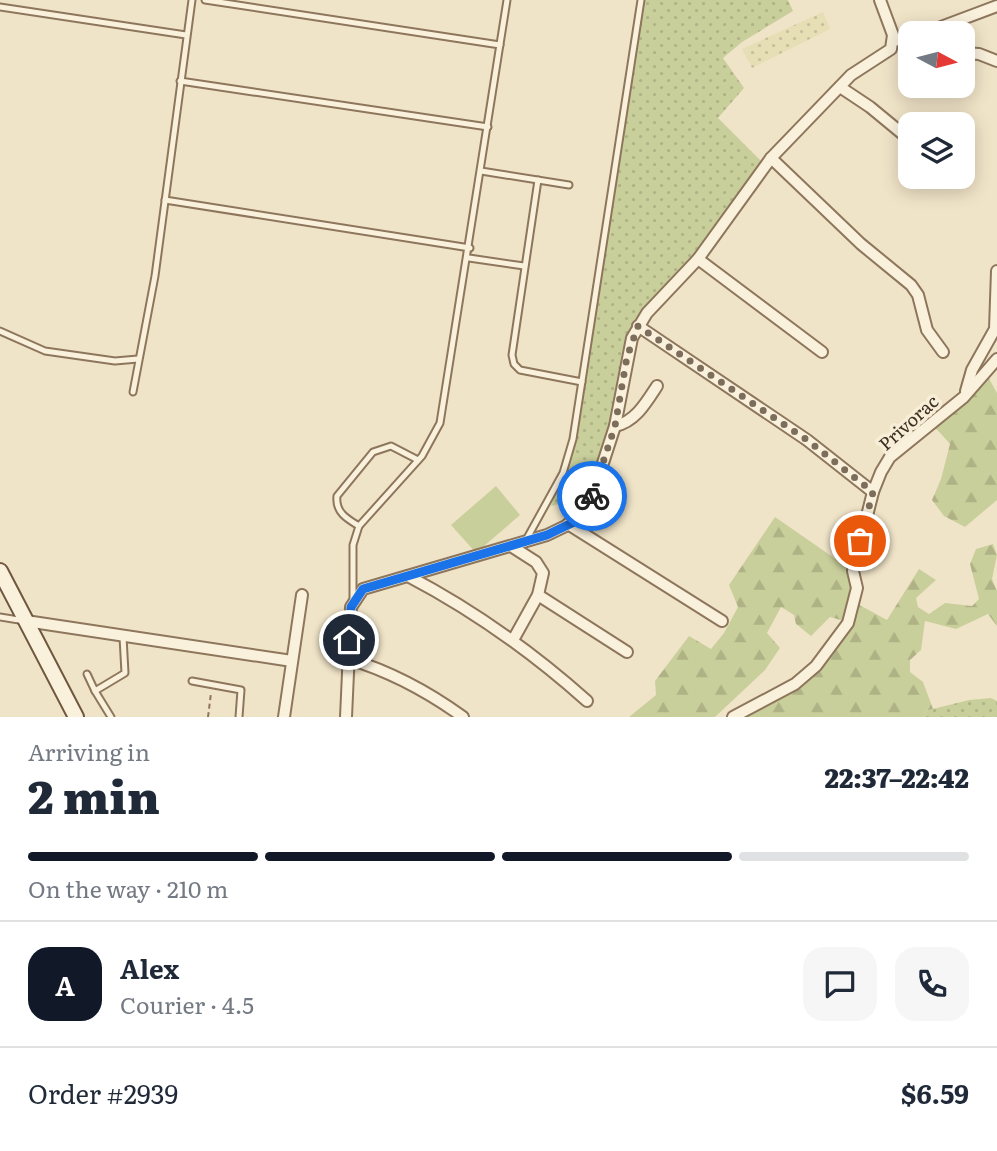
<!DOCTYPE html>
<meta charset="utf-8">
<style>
:root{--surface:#fff;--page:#f6f6f7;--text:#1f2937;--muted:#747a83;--line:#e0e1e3;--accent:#111827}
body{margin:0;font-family:Literata,serif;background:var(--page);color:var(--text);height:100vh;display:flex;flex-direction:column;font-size:26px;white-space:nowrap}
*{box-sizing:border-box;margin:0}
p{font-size:23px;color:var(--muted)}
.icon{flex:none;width:38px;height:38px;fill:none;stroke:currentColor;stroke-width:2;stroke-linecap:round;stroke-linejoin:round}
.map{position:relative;height:717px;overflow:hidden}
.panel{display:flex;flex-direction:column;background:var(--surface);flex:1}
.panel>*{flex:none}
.needle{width:46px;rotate:97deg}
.fabs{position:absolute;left:898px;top:21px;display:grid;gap:14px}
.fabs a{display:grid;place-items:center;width:77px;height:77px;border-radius:14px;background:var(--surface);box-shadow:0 4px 18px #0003;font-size:35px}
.pin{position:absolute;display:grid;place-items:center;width:60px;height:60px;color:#fff;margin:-30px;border:4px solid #fff;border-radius:50%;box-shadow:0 2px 7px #0007}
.courier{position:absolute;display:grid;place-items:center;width:70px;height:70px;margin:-35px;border:5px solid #1a73e8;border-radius:50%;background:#fff;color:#222;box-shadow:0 2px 9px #0007}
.headline em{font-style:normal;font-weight:800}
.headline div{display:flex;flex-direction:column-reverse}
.headline{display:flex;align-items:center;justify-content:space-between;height:119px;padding:0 28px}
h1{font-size:46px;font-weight:800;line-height:52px}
.bar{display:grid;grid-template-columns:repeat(4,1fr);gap:10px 7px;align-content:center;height:84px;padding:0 28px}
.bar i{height:9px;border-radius:5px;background:var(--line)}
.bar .active{background:var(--accent)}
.bar p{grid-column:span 4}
.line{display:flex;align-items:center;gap:18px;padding:0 28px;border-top:2px solid var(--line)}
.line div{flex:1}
.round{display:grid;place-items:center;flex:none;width:74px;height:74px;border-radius:21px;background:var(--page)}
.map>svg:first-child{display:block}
.farmland{fill:url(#farmland-dots)}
.grass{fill:url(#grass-dots)}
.forest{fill:url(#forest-firs)}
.pitch{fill:#c9cf9b}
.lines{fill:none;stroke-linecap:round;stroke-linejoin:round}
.lane-casing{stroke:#8d765c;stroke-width:9}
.street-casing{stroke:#8d765c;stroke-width:14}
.secondary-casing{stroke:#6f573f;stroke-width:18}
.path{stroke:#8d765c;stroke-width:2;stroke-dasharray:5 3.5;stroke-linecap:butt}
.lane{stroke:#faf1dc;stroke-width:5}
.street{stroke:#faf1dc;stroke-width:10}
.secondary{stroke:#faf1dc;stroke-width:14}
.done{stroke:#7c6e5b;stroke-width:7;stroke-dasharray:0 12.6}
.route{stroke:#1a73e8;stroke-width:9}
.labels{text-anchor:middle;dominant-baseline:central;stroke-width:7;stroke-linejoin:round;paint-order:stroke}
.street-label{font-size:18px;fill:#3d2e20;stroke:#f7eed8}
</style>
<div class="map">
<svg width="997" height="717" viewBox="0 0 997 717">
<defs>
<pattern id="farmland-dots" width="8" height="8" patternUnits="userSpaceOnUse" patternTransform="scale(1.75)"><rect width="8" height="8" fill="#e6deb5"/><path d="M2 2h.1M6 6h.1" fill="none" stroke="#c6bf9b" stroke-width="1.8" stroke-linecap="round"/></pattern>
<pattern id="grass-dots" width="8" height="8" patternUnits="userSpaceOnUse" patternTransform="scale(1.75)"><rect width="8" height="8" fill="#c9cf9b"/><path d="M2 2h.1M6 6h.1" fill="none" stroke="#aeb285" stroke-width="1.8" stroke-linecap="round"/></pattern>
<pattern id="forest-firs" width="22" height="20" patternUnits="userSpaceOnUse" patternTransform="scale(1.75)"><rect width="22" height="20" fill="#c9cf9b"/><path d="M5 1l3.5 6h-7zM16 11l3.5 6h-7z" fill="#aeb285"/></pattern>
</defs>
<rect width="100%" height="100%" fill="#f0e4c8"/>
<path class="farmland" d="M823,12L830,29L752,68L742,49Z"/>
<g class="grass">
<path d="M644,0H788L793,11L742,42L723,58L744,88L718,118L764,164L693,259L640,318L590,496L551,506L573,448Z"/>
<path d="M991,698L997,701V717H923L925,711L969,700Z"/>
</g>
<g class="forest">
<path d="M987,375L997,393V500L965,527L944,516L932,500L941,479L950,444L933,425Z"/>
<path d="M775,517L853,571L857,588L844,621L830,617L811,636L796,624L794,615L781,607L767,633L780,648L765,670L715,717H629L656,695L655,681L689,636L711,649L724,633L738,607L729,585Z"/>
<path d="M993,544L997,555L992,579L997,591V626L988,614L956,629L925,621L921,650L910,660V672L923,682L933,709L925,711L923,717H733L816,666L854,602L887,620L919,569L936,580L916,598L918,607L929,614L945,603L972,606L979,599L970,564L976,549Z"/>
</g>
<path class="pitch" d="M496,486L520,515L476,553L451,525Z"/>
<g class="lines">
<g class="lane-casing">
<g id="lane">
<path d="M205,0L500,45"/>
<path d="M0,7L186,35"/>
<path d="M180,81L488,127"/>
<path d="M481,171L569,185"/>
<path d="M538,180L512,355L514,364L520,370L582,382"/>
<path d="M165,200L470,248"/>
<path d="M469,258L524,266"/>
<path d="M0,331L45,351L115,361L138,359"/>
<path d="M133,392L155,276L192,0"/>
<path d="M359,526C347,519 335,512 337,496L373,452L391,446L418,460"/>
<path d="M526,540L563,473L573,439L641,0"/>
<path d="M353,600V545L359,526L422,456L440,423L507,0"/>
<path d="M0,617L25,621"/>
<path d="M87,674L95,691L125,673L123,637"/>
<path d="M192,681L241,690L239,717"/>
<path d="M95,691L111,717"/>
</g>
</g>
<g class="street-casing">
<g id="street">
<path d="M925,33L997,6"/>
<path d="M894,41L910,37"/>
<path d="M962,53L979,54L997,61"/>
<path d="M840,87L870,107L910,140"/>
<path d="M771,158L861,244L911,285L918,295L927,330L943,352"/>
<path d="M698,259L822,352"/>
<path d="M638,326L807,440L873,492"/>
<path d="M966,391L972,370L995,329L997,271"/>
<path d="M615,426C635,422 646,403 657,386"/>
<path d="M568,524L722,621"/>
<path d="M511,546L536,562L543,573L538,595L513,640"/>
<path d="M408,576C473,610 532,652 587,701"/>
<path d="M538,595L627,652"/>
<path d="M26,621L292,661"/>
<path d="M349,659C392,672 427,691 463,717"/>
<path d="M284,717L302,595"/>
<path d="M346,717L351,607L363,589L547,535L574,522L592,497L615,426L632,338L647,313L698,259L771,158L851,75L891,49L893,35L880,0"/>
<path d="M733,717L795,684L816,666L848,623L857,588L853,571L873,492L881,472L890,457L964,397L997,359"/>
</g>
</g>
<g class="secondary-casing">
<path id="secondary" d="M0,571L76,717"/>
</g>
<path class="path" d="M208,717L211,693"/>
<use href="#lane" class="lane"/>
<use href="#street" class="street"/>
<use href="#secondary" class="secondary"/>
</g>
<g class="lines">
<path class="done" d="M592,496L615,426L627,357L638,326L807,440L873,492L860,541"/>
<path class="route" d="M349,640L351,607L363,589L547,535L574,522L592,496"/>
</g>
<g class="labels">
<g class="street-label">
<text transform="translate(908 422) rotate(-42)">Privorac</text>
</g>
</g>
</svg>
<div class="fabs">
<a><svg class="needle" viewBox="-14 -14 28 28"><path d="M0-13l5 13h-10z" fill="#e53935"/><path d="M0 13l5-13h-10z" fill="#747a83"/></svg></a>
<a><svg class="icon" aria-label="layers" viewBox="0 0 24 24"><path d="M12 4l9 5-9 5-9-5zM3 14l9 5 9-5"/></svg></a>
</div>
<div class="pin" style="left:860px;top:541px;background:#ea580c"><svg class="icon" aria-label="bag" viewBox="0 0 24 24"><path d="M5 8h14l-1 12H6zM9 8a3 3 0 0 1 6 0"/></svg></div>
<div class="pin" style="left:349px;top:640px;background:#1f2937"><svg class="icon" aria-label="home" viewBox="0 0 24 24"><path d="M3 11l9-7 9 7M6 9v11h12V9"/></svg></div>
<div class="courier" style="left:592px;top:496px"><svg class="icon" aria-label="bike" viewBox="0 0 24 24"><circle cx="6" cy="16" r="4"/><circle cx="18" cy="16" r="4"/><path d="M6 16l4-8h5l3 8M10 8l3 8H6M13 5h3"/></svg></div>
</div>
<section class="panel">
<div class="headline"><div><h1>2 min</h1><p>Arriving in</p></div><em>22:37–22:42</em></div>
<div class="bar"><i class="active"></i><i class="active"></i><i class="active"></i><i></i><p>On the way · 210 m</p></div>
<div class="line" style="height:126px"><b class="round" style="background:var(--accent);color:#fff">A</b><div><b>Alex</b><p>Courier · 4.5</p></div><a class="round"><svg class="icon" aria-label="chat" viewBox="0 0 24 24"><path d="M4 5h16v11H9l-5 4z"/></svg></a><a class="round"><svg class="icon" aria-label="phone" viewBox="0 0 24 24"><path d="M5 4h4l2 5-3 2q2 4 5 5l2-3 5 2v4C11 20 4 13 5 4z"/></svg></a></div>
<div class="line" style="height:91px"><div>Order #2939</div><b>$6.59</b></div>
</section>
